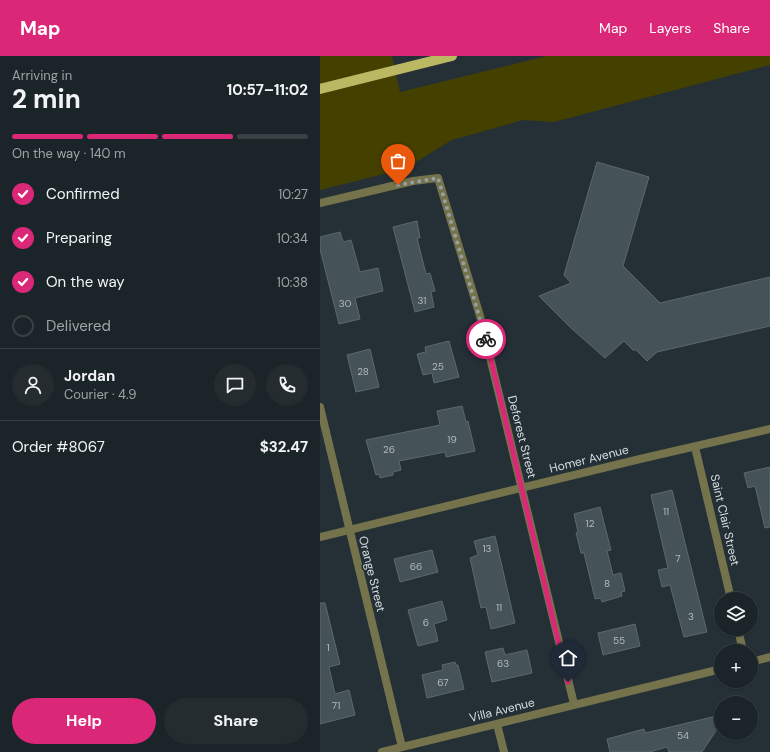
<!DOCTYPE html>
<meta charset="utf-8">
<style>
:root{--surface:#1b2428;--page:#242c30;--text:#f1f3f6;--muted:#a0a4a8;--line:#394145;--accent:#db2777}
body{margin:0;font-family:"DM Sans",sans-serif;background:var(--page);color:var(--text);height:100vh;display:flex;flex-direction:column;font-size:15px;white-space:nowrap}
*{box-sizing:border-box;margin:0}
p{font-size:13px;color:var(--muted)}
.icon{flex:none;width:22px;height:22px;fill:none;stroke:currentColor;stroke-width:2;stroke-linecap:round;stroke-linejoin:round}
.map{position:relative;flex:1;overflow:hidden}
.side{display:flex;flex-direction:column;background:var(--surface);width:320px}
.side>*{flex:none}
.controls{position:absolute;left:394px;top:536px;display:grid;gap:8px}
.controls a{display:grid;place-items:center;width:44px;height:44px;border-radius:50%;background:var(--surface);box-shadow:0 1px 3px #0004,0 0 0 1px var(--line);font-size:20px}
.pin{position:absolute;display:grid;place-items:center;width:34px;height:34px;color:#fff;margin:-41px -17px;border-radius:50% 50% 50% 0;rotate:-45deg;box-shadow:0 0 4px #0007}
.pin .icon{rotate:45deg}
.courier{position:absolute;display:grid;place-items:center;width:40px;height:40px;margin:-20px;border:3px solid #db2777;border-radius:50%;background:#fff;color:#222;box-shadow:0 1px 5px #0007}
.overview em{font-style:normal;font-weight:700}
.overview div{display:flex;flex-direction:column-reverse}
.overview{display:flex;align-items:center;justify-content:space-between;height:68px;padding:0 12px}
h1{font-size:26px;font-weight:700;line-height:30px}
.bar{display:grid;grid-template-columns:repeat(4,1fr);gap:6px 4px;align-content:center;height:48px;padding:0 12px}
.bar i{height:5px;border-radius:3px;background:var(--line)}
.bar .on{background:var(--accent)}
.bar p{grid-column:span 4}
.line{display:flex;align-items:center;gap:10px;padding:0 12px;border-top:1px solid var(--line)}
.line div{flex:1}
.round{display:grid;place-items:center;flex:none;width:42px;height:42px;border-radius:21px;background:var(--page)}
ol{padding:0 12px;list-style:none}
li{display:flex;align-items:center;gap:12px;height:44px}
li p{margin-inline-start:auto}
li .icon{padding:4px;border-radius:50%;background:var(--accent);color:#fff;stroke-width:4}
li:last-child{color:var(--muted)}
li i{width:22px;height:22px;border:2px solid var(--line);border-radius:50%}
.action{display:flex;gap:8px;margin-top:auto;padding:8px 12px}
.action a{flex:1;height:46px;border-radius:24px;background:var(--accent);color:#fff;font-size:16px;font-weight:700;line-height:46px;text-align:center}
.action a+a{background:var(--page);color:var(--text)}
header{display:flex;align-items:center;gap:24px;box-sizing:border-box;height:56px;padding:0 20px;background:var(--accent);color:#fff}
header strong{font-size:19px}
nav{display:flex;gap:22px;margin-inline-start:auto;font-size:14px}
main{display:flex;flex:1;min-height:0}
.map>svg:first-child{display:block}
.green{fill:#444100}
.building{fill:#455258;stroke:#5b686f}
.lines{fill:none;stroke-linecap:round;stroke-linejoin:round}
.street{stroke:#74734c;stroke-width:8}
.primary{stroke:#bbb864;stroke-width:10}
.done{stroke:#97a0a4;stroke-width:4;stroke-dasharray:0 7.2}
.route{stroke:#db2777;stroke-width:5}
.labels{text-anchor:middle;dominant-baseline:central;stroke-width:3.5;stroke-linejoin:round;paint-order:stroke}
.number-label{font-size:10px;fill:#b1babe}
.street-label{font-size:12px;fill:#d5dce0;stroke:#243036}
</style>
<header>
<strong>Map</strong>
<nav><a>Map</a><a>Layers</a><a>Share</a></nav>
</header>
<main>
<section class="side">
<div class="overview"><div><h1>2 min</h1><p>Arriving in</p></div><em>10:57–11:02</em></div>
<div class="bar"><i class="on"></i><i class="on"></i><i class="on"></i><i></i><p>On the way · 140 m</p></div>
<ol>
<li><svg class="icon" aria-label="check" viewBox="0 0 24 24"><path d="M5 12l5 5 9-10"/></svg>Confirmed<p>10:27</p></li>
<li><svg class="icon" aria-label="check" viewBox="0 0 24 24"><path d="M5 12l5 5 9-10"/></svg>Preparing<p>10:34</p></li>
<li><svg class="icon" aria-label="check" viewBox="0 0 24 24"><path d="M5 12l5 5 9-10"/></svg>On the way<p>10:38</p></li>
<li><i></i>Delivered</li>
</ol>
<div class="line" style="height:72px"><a class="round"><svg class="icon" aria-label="person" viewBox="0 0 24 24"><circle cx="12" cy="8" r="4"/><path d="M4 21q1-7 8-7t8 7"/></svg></a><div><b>Jordan</b><p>Courier · 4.9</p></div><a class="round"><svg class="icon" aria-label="chat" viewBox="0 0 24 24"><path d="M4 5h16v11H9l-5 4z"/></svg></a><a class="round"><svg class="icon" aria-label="phone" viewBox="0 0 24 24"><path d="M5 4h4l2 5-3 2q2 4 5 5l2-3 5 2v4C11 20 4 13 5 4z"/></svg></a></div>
<div class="line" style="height:52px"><div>Order #8067</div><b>$32.47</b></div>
<div class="action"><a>Help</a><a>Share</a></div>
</section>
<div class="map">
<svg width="450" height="696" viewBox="0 0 450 696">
<rect width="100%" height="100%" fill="#243036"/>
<path class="green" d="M0,0H72L80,36L227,0H450V9L234,66L203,64L132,84L84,113L0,134Z"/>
<g class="building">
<path d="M277,106L329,121L303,210L340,247L450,221V270L337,296L327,305L316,294H313L304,285L285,302L252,273L219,240L251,227L244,219Z"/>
<path d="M97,165L100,182H97L106,218L110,217L115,235L111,236L114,251L95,256L73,171Z"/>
<path d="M20,176L23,186L31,184L40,216L58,212L63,235L35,242L40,263L19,268L0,193V181Z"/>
<path d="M129,285L139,321L114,327L112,317L103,319L97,298L106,296L105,291Z"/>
<path d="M50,293L59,331L36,336L27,299Z"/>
<path d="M142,350L146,366L148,365L155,395L126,401L125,396L79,405L81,414L73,416V419L60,422L59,418L56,419L46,384L120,369L117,355Z"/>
<path d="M450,411V471L445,472L435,430L428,432L424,417Z"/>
<path d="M352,434L387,576L364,581L350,529L342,531L338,514L348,512L331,439Z"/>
<path d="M280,451L291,494L287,495L293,519L301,517L305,535L301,536L302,540L282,546L281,542L275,543L264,497H261L256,477L258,476L254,458Z"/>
<path d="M175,480L195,567L171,573L166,551L161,552L150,502L158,499L154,485Z"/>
<path d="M112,494L118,516L80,526L74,503Z"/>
<path d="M122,545L127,564L114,568L118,585L98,590L88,554Z"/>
<path d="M0,547H5L20,608L9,611L15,638L29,634L35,659L0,668Z"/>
<path d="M315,568L320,590L283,599L278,577Z"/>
<path d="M183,592L185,599L207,594L212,617L172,626L165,596Z"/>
<path d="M135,606L136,609H138L144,633L107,642L102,619L123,614L122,609Z"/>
<path d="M401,659V667L382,696H349L347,691L330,696H290L287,683L324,673L325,677Z"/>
</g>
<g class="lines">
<g class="street">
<path d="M0,147L93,125L118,122L160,260L254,648"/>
<path d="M0,351L82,691"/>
<path d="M375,391L411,543"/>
<path d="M0,481L320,403L450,373"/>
<path d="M418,573L423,595"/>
<path d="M431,606L450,601"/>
<path d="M177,668L184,696"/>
<path d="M62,696L401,613"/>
</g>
<path class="primary" d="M0,33L132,0"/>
</g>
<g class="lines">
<path class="done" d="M78,129L118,122L166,283"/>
<path class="route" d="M166,283L248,626"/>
</g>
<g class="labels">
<g class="number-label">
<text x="102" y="244">31</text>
<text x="25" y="247">30</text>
<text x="118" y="310">25</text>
<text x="43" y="315">28</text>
<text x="132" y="383">19</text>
<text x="69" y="393">26</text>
<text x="346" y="455">11</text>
<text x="270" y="467">12</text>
<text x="167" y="492">13</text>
<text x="358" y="502">7</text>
<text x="96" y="510">66</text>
<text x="287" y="527">8</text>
<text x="179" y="551">11</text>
<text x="371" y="560">3</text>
<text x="106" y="566">6</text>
<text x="299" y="584">55</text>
<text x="8" y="591">1</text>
<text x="183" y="607">63</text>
<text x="123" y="626">67</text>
<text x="16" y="649">71</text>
<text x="363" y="679">54</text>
</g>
<g class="street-label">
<text transform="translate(202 381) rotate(76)">Deforest Street</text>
<text transform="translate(269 403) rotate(-14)">Homer Avenue</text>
<text transform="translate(405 464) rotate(77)">Saint Clair Street</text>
<text transform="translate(52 518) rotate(76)">Orange Street</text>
<text transform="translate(182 654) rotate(-14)">Villa Avenue</text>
</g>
</g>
</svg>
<div class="controls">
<a><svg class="icon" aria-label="layers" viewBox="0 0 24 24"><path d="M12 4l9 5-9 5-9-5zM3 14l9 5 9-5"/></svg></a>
<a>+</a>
<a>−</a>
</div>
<div class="pin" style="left:78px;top:129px;background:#ea580c"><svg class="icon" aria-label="bag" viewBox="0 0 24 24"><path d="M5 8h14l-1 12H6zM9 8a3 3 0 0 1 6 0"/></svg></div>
<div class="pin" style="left:248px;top:626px;background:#1f2937"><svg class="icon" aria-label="home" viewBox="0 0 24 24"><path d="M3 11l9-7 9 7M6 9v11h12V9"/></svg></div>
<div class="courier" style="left:166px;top:283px"><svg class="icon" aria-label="bike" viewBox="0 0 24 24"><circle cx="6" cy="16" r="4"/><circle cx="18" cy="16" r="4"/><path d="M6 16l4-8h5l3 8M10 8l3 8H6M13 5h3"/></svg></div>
</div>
</main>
